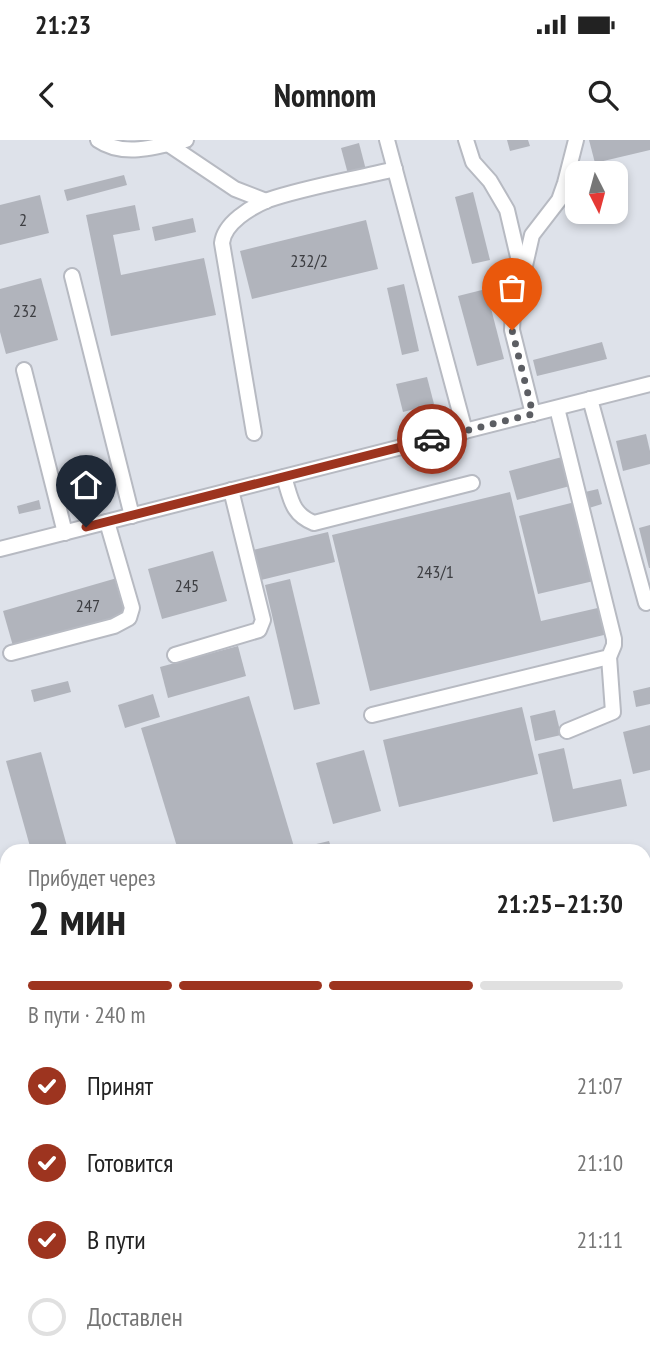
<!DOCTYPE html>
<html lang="ru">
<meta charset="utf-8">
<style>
:root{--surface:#fff;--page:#f2f2f2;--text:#222;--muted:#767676;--line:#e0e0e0;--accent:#9d341f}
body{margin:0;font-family:"PT Sans Narrow",sans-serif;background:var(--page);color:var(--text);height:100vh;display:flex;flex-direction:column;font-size:26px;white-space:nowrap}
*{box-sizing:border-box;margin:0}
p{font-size:23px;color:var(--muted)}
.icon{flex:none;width:38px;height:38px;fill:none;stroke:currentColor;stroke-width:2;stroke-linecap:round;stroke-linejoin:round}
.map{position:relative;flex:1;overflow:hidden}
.sheet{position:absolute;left:0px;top:704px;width:651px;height:527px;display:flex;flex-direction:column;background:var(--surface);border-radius:21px 21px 0 0;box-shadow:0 4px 10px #0003}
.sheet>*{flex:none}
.needle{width:46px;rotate:174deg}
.controls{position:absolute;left:565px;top:21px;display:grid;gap:14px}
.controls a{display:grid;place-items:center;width:63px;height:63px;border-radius:14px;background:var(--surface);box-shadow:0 4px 10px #0003;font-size:35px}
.pin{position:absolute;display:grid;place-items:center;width:60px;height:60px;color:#fff;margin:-72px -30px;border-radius:50% 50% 50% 0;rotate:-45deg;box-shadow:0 0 7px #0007}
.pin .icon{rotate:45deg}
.courier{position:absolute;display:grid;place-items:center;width:70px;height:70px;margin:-35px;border:5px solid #9d341f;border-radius:50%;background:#fff;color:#222;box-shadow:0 2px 9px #0007}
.head em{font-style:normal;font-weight:700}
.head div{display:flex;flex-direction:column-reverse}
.head{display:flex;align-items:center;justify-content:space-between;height:119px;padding:0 28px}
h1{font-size:46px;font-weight:700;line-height:52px}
.bar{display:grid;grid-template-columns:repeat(4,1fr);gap:10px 7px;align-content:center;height:84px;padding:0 28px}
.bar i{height:9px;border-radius:5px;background:var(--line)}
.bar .active{background:var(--accent)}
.bar p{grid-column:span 4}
ol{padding:0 28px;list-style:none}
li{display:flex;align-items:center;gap:21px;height:77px}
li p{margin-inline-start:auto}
li .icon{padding:7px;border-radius:50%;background:var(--accent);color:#fff;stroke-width:4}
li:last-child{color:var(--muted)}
li i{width:38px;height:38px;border:4px solid var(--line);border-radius:50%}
.status{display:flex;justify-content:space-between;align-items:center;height:49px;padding:0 35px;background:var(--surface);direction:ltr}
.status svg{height:19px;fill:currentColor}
header{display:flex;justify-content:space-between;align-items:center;height:91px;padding:0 28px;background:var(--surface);font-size:32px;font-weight:700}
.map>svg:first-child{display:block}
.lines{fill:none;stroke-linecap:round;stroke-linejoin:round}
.river{stroke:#76c7d0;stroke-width:18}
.building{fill:#b1b4bc}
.minor-casing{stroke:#b7bac2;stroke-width:18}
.minor{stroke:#fff;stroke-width:14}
.done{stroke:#5c5e63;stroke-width:7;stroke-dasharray:0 12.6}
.route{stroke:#9d341f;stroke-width:9}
.labels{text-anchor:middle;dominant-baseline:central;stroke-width:7;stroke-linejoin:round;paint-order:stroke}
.number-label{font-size:18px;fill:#3d3e42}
</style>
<div class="status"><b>21:23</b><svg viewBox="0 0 49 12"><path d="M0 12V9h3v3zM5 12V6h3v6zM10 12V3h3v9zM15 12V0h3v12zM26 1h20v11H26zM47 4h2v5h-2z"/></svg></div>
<header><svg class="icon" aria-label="back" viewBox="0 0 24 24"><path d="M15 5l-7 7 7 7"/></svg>Nomnom<svg class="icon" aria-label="search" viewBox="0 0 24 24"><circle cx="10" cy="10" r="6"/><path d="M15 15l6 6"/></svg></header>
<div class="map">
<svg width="650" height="1230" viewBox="0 0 650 1230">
<rect width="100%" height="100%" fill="#dee2ea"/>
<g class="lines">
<g class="river">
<path d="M0,961L7,966"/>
<path d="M376,1223L386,1230"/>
</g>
</g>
<g class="building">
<path d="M507,0H528L530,6L510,11Z"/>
<path d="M589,0H650V10L595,23Z"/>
<path d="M359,3L366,30L348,34L341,8Z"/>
<path d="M124,35L127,45L67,61L64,50Z"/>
<path d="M473,52L490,120L472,124L455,57Z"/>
<path d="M40,55L49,93L0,105V65Z"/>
<path d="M135,65L140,90L113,95L121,135L204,118L216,175L111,196L86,75Z"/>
<path d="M193,78L196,92L155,101L152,87Z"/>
<path d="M366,80L378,129L252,159L240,111Z"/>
<path d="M41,138L58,200L6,214L0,192V149Z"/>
<path d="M404,144L419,211L402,215L387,148Z"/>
<path d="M486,149L504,219L477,226L458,156Z"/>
<path d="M602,202L607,219L537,236L533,220Z"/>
<path d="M427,237L434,264L403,272L396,244Z"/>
<path d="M646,294L650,311V324L623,331L616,301Z"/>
<path d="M562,317L570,346L517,360L509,331Z"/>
<path d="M598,349L602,364L589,368L585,352Z"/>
<path d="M510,352L541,481L602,467L608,494L370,551L332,395Z"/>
<path d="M39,360L41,369L19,374L17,366Z"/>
<path d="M579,361L598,440L538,454L519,376Z"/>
<path d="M650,385V428H649L639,388Z"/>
<path d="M328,392L335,422L261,440L253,410Z"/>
<path d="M213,411L227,461L162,479L148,429Z"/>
<path d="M117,438L128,474L13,506L3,471Z"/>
<path d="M290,439L320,564L294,570L265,445Z"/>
<path d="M238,506L246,536L168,558L160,527Z"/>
<path d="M68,541L71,552L34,562L31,550Z"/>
<path d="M650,547V564L636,567L633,551Z"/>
<path d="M153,554L160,577L125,588L118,565Z"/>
<path d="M249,556L295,710H178L141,588Z"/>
<path d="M522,567L538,634L399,667L383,600Z"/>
<path d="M555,570L561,595L535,601L530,576Z"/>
<path d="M650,585V630L633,634L623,592Z"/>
<path d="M564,608L573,649L621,639L627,666L553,682L538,614Z"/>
<path d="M364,610L381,671L333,684L316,623Z"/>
<path d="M41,612L68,710H31L6,621Z"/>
<path d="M329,701L332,710H313L312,705Z"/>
<path d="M645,900L650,919V952L644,953Z"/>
<path d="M7,1174V1220L0,1229V1184Z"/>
</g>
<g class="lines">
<g class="minor-casing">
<g id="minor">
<path d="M98,0C124,18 158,6 186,0"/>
<path d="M387,0L465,291"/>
<path d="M466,0L473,22L490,41L507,70L522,134L513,171L512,190L533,274"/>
<path d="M168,4L235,49L266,61"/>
<path d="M524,130L532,95L559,60L565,43L576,0"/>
<path d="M72,136L132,376"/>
<path d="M24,230L65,393"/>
<path d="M590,259L646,463"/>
<path d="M254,293L222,103C224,83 251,67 268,60C306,47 355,39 395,29"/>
<path d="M284,337C291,358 291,374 314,383L472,343"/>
<path d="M0,409L650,244"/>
<path d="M11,513L114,486L129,478L132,468L107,382"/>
<path d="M175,515L259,490L263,480L231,350"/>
<path d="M372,575L609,517L614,505V499L557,268"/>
<path d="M567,591L613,572L609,517"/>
<path d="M0,757L7,762"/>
<path d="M0,885L7,890"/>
<path d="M644,1070L650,1068"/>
<path d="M644,1099L650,1097"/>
<path d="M0,1150L7,1155"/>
<path d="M644,1165L645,1168"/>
<path d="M112,1223L122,1230"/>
<path d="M477,1223L486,1230"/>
<path d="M597,1223L601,1230"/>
<path d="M621,1223L624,1230"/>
</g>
</g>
<use href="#minor" class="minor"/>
</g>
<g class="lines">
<path class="done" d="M432,299L533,274L512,190"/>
<path class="route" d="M86,387L432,299"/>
</g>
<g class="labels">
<g class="number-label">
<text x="23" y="79">2</text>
<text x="309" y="120">232/2</text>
<text x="25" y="170">232</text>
<text x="435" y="431">243/1</text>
<text x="187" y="445">245</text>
<text x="88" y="465">247</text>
</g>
</g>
</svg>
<div class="controls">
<a><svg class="needle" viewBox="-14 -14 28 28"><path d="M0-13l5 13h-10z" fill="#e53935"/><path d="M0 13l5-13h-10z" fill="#767676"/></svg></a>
</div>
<div class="pin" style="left:512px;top:190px;background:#ea580c"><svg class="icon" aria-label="bag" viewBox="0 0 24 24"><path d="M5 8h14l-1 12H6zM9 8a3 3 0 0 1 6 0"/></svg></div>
<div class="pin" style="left:86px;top:387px;background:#1f2937"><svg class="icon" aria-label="home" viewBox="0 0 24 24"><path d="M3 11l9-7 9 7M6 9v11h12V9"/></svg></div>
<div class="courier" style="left:432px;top:299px"><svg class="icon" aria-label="car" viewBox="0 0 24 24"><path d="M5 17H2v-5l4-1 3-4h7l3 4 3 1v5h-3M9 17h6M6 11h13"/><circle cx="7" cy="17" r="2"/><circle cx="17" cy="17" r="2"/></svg></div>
<section class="sheet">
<div class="head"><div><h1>2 мин</h1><p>Прибудет через</p></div><em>21:25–21:30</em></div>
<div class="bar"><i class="active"></i><i class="active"></i><i class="active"></i><i></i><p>В пути · 240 m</p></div>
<ol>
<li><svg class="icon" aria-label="check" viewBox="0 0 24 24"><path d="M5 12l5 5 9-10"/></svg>Принят<p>21:07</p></li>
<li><svg class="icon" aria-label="check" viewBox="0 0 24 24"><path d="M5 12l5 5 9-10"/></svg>Готовится<p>21:10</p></li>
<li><svg class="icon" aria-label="check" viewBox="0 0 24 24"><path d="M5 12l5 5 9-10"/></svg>В пути<p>21:11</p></li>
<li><i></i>Доставлен</li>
</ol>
</section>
</div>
